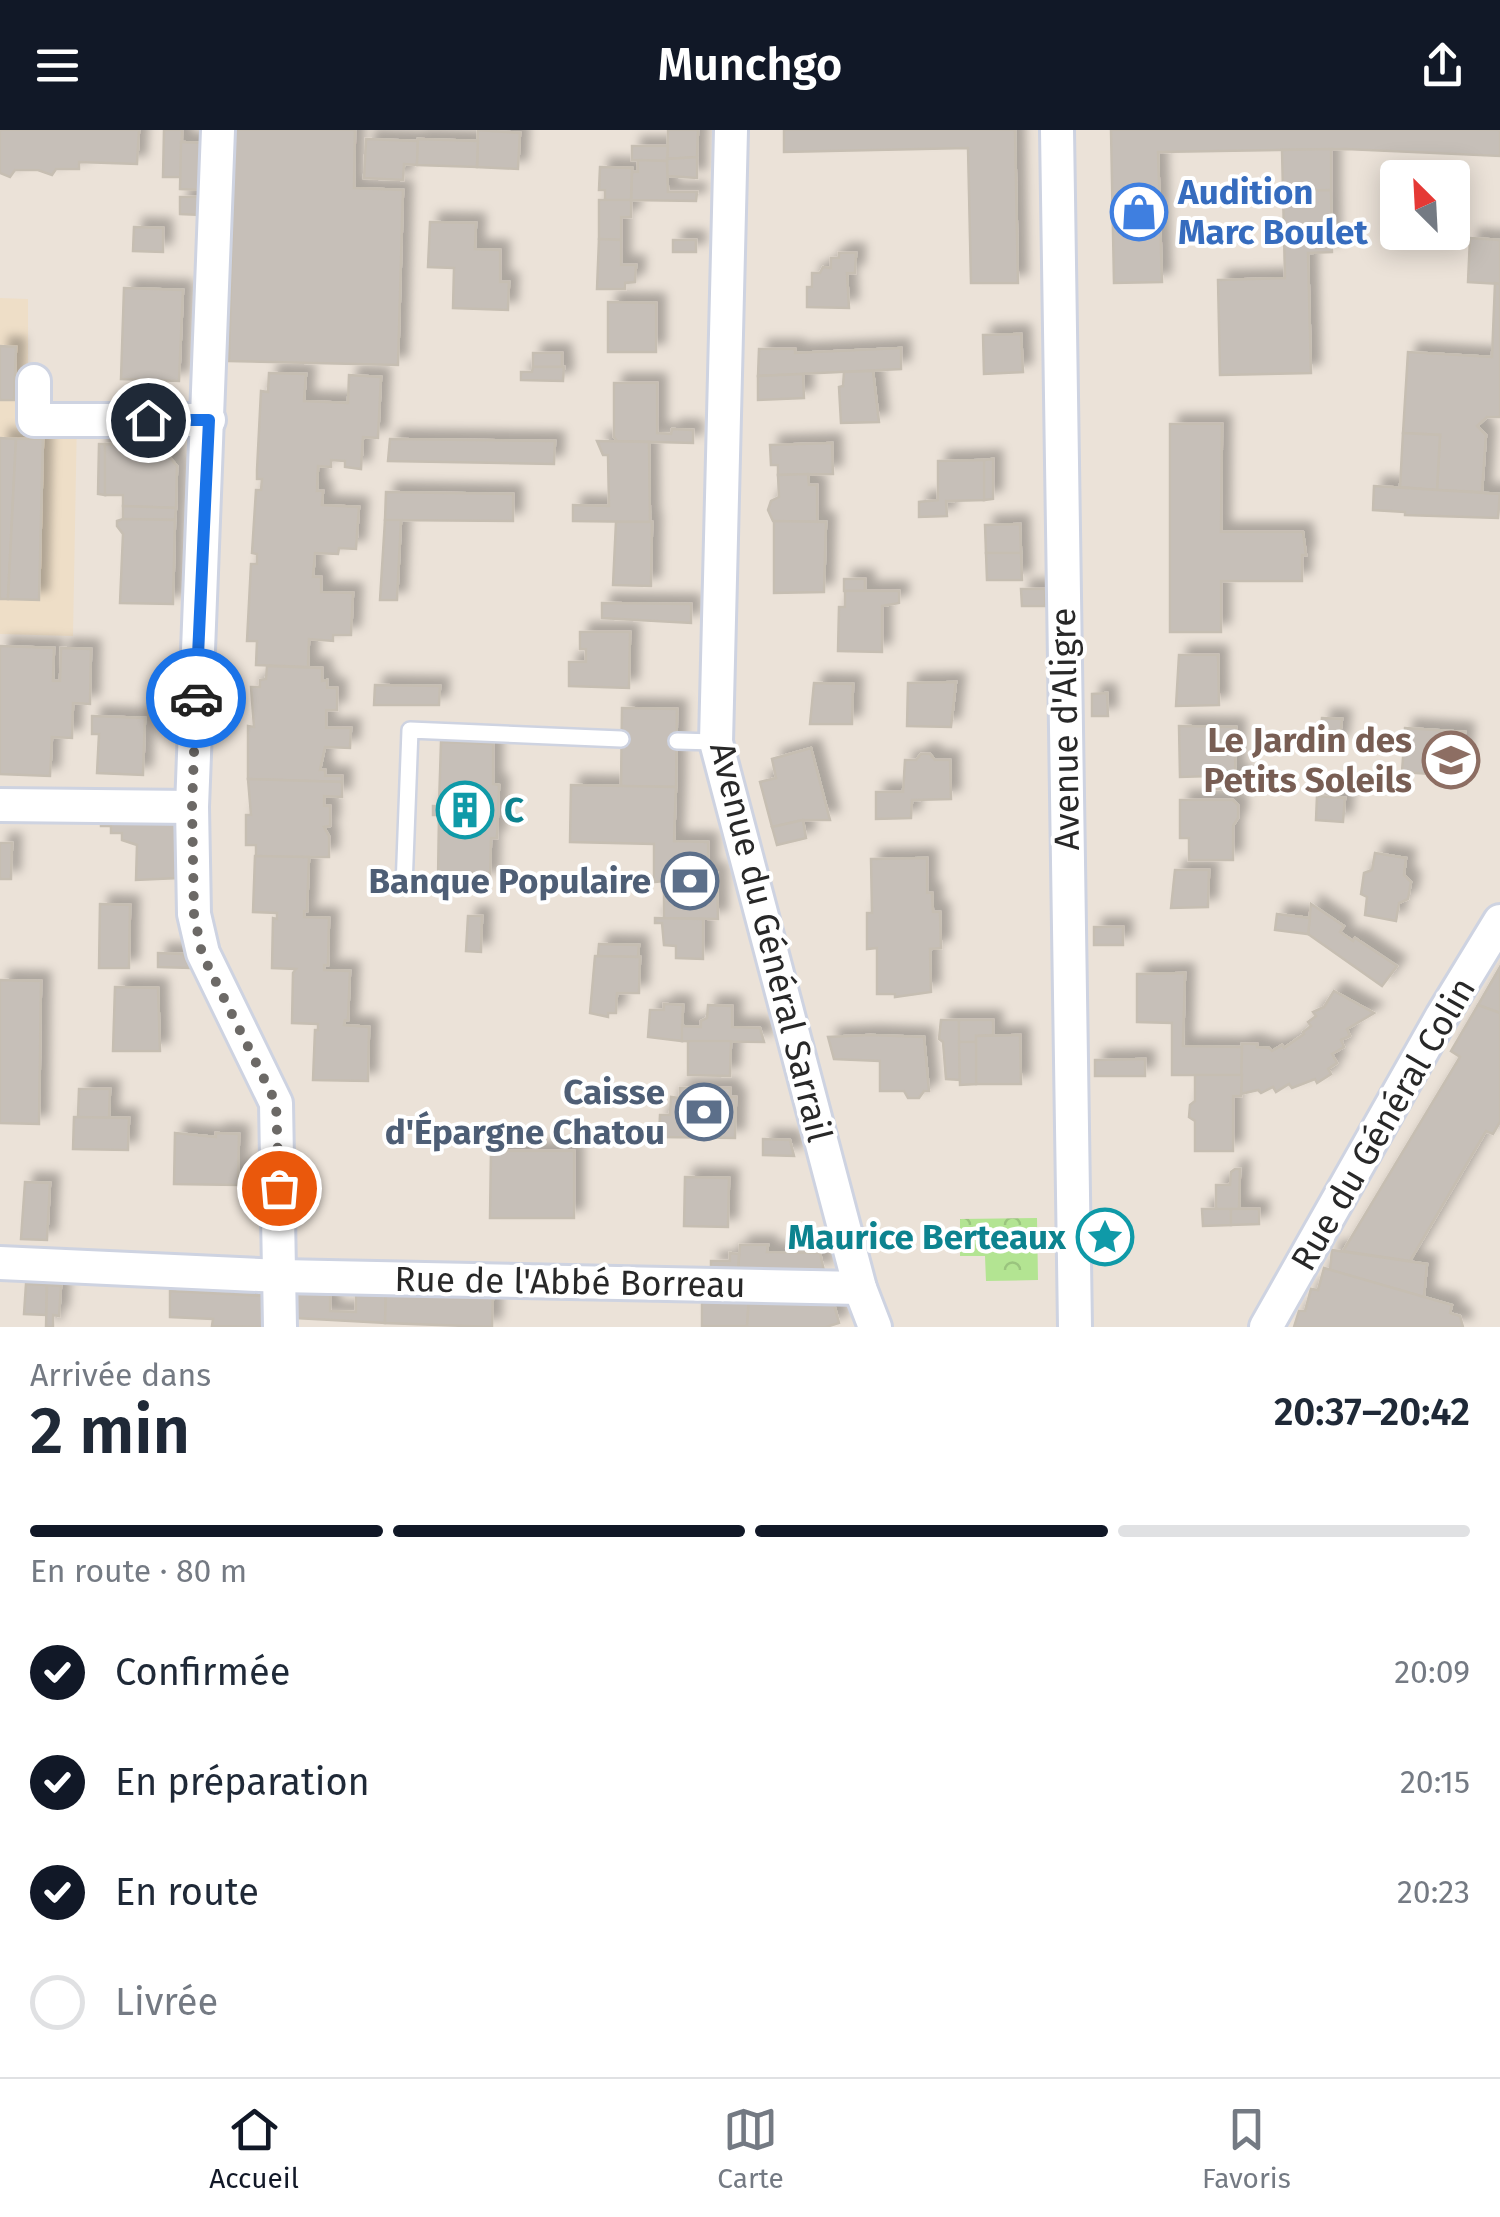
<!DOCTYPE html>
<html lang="fr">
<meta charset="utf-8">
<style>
:root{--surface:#fff;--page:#f2f2f3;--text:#1f2937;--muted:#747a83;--line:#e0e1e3;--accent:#111827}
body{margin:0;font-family:"Fira Sans",sans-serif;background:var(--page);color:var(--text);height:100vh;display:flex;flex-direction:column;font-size:38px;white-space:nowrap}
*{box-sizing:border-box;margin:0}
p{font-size:32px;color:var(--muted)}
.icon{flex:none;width:55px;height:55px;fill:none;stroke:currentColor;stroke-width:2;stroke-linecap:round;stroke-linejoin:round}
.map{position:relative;height:1197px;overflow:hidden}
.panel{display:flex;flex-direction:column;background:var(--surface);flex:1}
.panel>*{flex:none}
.needle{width:65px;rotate:336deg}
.buttons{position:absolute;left:1380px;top:30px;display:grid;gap:20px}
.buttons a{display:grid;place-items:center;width:90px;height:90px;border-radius:10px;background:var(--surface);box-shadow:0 5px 25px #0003;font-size:50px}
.pin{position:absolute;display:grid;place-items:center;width:85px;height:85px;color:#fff;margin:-42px;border:5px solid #fff;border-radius:50%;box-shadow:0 2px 10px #0007}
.courier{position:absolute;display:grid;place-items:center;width:100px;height:100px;margin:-50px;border:8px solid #1a73e8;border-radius:50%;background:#fff;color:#222;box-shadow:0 2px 12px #0007}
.overview em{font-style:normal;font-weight:600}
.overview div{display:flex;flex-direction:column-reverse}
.overview{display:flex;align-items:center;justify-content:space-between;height:170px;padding:0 30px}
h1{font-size:65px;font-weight:600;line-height:75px}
.bar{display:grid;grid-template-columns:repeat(4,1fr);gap:15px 10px;align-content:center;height:120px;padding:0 30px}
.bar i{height:12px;border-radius:8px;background:var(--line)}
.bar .on{background:var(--accent)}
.bar p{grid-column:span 4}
ol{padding:0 30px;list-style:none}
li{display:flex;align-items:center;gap:30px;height:110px}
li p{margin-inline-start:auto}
li .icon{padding:10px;border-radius:50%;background:var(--accent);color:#fff;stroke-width:4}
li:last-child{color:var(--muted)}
li i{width:55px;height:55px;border:5px solid var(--line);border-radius:50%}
header{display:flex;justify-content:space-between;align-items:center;height:130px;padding:0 30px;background:var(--accent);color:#fff;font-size:45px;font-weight:600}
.menu{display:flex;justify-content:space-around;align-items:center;height:140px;border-top:2px solid var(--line);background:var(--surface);font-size:28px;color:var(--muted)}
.menu a{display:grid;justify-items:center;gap:5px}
.menu .on{color:var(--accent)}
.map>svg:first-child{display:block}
.education{fill:#eedec7}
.park{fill:url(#park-crowns)}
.building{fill:#c6bfb8;stroke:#c6beb2;stroke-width:2.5;filter:url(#shadow)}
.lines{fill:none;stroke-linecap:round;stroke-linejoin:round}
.lane-casing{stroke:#ced3e1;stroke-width:20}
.street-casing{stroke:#ced3e1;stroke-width:38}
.lane{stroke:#fff;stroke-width:15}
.street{stroke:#fff;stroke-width:32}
.done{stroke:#6c6966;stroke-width:10;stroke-dasharray:0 18}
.route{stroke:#1a73e8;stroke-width:12}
.labels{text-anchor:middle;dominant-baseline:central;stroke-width:8;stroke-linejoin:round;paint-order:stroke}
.shop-label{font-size:35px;font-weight:bold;fill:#366cbe;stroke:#fff;text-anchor:start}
.street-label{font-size:35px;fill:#282828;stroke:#fff}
.education-label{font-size:35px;font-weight:bold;fill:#785e54;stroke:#fff;text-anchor:end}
.culture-label{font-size:35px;font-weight:bold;fill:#0d838f;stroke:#fff;text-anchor:start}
.service-label{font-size:35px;font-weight:bold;fill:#4e5e75;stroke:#fff;text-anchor:end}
</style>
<header><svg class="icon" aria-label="menu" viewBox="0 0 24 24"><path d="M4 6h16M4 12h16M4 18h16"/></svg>Munchgo<svg class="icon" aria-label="share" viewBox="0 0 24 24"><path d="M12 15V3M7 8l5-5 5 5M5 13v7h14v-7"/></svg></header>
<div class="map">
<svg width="1500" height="1197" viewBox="0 0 1500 1197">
<defs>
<pattern id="park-crowns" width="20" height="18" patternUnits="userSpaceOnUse" patternTransform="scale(2.5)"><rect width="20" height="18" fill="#b3e492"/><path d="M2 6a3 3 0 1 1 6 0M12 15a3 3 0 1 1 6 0" fill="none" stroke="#9ac47e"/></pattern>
<filter id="shadow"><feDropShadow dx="9" dy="-9" stdDeviation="5" flood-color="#0004"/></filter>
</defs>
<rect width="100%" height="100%" fill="#ebe2d8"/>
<path class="education" d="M0,168L28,169V286H77L73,506L0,504Z"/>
<path class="park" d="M1037,1088L1038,1150L986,1151L985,1126H960V1089Z"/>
<g class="building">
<path d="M0,0H139L137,34L79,32V39H56L52,45L38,40H15L10,47L0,43Z"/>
<path d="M164,0H182L181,47H163Z"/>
<path d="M235,0H355L354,58L403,60L398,235L229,231Z"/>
<path d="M478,0L520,3L518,39L477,37Z"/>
<path d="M668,0H698L697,27L667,29Z"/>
<path d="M784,0H1015L1018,153H971L968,18L784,22Z"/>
<path d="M1111,0H1500V26L1346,19L1158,22L1162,152L1114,153Z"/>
<path d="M366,9L418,11L417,35L404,34L403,50L364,48Z"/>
<path d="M418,9L478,11L477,37L417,35Z"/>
<path d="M181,12L203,13L201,60L180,59Z"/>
<path d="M632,16H668L667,31L632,30Z"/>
<path d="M1331,19V60L1283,61L1282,20Z"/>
<path d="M697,27V48L667,46V29Z"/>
<path d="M638,30L667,31L668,62H697L696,71L631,70L632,42H638Z"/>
<path d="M600,37L632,38L631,70H605V60H599Z"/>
<path d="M1331,60L1332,122L1308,123L1311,243L1220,245L1218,150L1285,148L1283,61Z"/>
<path d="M180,67H201V85L180,84Z"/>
<path d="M599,70H631V87H621V110L599,109Z"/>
<path d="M430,92L476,93L475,119L500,120V152H509L508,180L453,178L454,138L428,137Z"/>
<path d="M134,97L163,98V122L133,121Z"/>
<path d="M1470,108L1500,110V154L1468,152Z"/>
<path d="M599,109L621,110V135H636L635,152L625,153V159H597Z"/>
<rect x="673" y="110" width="23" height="12"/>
<path d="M839,123H856L855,143H847L849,178L807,177V157H812V143H820L823,137L831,138V128H839Z"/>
<path d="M1495,153L1500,154V287H1487L1477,296L1486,305L1482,362L1437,360L1440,305L1403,303L1408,222L1492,227Z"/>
<path d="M124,158L183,160L179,251L121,249Z"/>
<path d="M608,172L656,173V222H608Z"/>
<path d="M1021,204L1023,242L984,244L983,205Z"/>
<path d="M0,216L16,217L14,270H0Z"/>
<path d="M901,218V239L758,246L759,219H795V223Z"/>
<rect x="533" y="223" width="29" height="14"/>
<path d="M533,237H564L563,251L521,250V242H532Z"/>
<path d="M873,241L879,292L841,293L839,257L843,256L844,242Z"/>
<path d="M269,243L306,244L304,271L348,273L349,245L381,247L378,308L363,307L361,339L345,337V331L331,330V337L318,336L317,361H323L322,375L359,377L356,419L339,418L338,424L315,423L313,447H321V462L353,463L351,505H333V511L309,509L308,537L256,535L257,511H247L251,434H257V424L252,423L256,360H261L262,349H257V340L261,261L268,262Z"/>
<path d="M803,244L804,268L758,270V246Z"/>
<path d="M614,253H657V303L671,304L672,299L693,300V313L617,311L614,307Z"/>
<path d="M1170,294H1222L1221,402H1303L1306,425H1302V451H1221V502H1170Z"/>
<path d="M1403,303L1440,305L1437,360L1400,357Z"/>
<path d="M0,308L16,309L8,469H0Z"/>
<path d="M16,309H43L39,470L8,469Z"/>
<path d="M390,309L555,311L554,334L388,331Z"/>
<path d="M597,311L649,312L650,392L573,391V375L609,376L608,325H603Z"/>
<path d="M832,313L833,344L778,345V335H771L770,315Z"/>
<path d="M99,314H105V365L98,364Z"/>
<path d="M105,314L159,315L177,336L176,378L123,376V365H105Z"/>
<path d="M993,329V369L984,370V330Z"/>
<path d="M984,330V370L946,371L947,386L919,387V372L938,370V331Z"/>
<path d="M808,344L809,355H817V392L773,391L768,380L771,371L779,367L778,345Z"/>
<path d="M1374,356L1500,364L1498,388L1405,385V382L1373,380Z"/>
<path d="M386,362L513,364V391L385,390Z"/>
<path d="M123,376L176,378L175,390L123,389Z"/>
<path d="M123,389L175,390L173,474L120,473L123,404L117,396V391Z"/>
<path d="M385,390H401L397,470H380Z"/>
<path d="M774,391L826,392L824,462L774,463Z"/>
<path d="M616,392H652L651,456L613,455Z"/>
<path d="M1020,394L1021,423H986L985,395Z"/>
<path d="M986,423H1021L1022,450H987Z"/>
<rect x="844" y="449" width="21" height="12"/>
<path d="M1021,459H1045V476H1022Z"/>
<path d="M845,461H899V473L882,476V522L838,521L839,477H845Z"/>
<path d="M602,473L691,474V493L602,488Z"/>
<path d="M580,502H630L629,558L569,556V532H586V519H580Z"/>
<path d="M0,516L54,518L53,551H60L61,518L91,519L90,574L73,573L72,608L52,607L50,646L0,644Z"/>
<path d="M1179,525H1218L1219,575L1176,576Z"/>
<path d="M267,536L322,538V551L327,550V558H337V580H326V598H351L350,618L325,617L320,640H325V646H342V652L248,649V596L254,597L251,557H260V550L266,549Z"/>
<path d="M956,552L951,597L907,596L908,553Z"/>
<path d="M814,553L853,554L852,594H810Z"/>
<path d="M375,555L440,556L439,575H374Z"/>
<path d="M1107,563L1108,586H1092V564Z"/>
<path d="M622,578L677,579L676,657L621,656Z"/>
<path d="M92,586L145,588L143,645L97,643L99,604H92Z"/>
<path d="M1322,588L1342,589L1339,615L1320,613Z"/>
<path d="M1179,596L1236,597L1235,646L1243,645V659H1212V646L1180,647Z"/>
<path d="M1405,598L1465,602L1461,646L1402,642Z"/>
<path d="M441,612L493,614V654L499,655L497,708H491L490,750L438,749L439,685H433V676H439Z"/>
<path d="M811,618L830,690H803L772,697L760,652L776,648L772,629Z"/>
<path d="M921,624H930L935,630H950L951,669L912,670L911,688L876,689V662H903L905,630H916Z"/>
<path d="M248,649L342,652V667L324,666V676H330V696L324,697L329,706V727H256V715H246V685H251Z"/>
<path d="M571,655L676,657L674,711L708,712V743H717L718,789L664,788V751L654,752V714L570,712Z"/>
<path d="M1317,666L1345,668L1343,692L1316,690Z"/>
<path d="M1180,670H1233L1238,675V688L1233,696V730H1189V708H1180Z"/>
<path d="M101,688L181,690L179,748L136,750L137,715L122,710V703H111V696H101Z"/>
<path d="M803,690L806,708L777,715L772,697Z"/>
<path d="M0,713H12L11,749H0Z"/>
<path d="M1375,723L1406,728L1404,745L1411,752L1408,769L1399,773L1396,791L1365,785L1367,767L1361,764L1364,743L1372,740Z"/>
<path d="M255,726L309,727L307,781H304V787L329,788L328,835H324V840L350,841L348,890H345L344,895L369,897L368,951L313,950L315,900H318V894L292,893L293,843L296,839L272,838L273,788L277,789V783L253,782Z"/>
<path d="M927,728V763H932L933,782H940L941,818L930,819L931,862L895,867V864H877V818L867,819V783H872L871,729Z"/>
<path d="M1175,740H1209L1208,777L1171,778Z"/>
<path d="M100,774L130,775L129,838H99Z"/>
<path d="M1311,774L1344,796L1340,802L1353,811L1355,808L1397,836L1382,856L1308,804Z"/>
<path d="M1277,784L1310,788L1308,804L1275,800Z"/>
<path d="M468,786H482L481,822L466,821Z"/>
<path d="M655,788L703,789V829L676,828V816L664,815L662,793H655Z"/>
<rect x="1094" y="797" width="29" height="18"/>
<path d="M599,814L639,815L638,827L598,826Z"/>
<path d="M158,823L183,824L190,838L158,837Z"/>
<path d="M595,826L640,827L639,863H617L616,883H608V887L590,883Z"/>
<path d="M1500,837V883L1478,875Z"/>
<path d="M1185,843L1183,916L1242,917V945H1172V893L1137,892V844Z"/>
<path d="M0,850L41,851L39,994L0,993Z"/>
<path d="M115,857L158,858L160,921H113Z"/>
<path d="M1334,861L1374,883L1347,899L1350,906L1341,910L1344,917L1332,924L1337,933L1328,939L1331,944L1317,953L1315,949L1292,958L1289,954L1276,962L1273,957L1261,963L1258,960L1241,964L1242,914H1257V917L1269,918L1272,921L1282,915L1284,918L1304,904L1303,902L1311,896L1308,892L1316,886L1313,882L1324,877Z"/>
<path d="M664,874L683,875L682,911L648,907L650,880H664Z"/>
<path d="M708,875L732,876V897L760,898L764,912L682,911V896L701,897V891L707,888Z"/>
<path d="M1478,875L1500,883V992L1493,1004L1486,1001L1410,1131L1343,1121L1460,927L1451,921Z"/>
<path d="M941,890H959L960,950L946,949L943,912L939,909Z"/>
<path d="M959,890H993V905L976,906V912H959Z"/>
<path d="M870,905L924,907L929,961H924L919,968H908L904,961H880V931L834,929L828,907Z"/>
<path d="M1020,905L1021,954H976V906Z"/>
<path d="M688,911H731L730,946L688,945Z"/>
<path d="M959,912H976V954L960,955Z"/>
<path d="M1145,929V946H1095V930Z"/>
<path d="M1195,945H1242L1241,966H1233V1021H1195V991L1189,987L1190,975L1195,971Z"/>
<path d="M680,958H730V967H736L735,1008L659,1007L660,985H670L671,967L680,968Z"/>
<path d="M79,959H110L109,988L78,987Z"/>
<path d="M74,987L129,988L128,1020L73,1019Z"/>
<path d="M175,1003L216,1007V1003L239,1004L238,1055L174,1054Z"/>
<path d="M763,1009L790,1010L794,1026L763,1025Z"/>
<path d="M491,1021H574V1088H490Z"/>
<path d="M1235,1039H1240L1239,1079H1216V1055H1230L1231,1042Z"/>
<path d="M685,1047L729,1048L728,1097L684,1096Z"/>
<path d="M25,1052L50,1053L47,1110L21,1109Z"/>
<path d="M1202,1079H1231V1095L1203,1096Z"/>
<path d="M1231,1079H1259V1094L1231,1095Z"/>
<path d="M740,1115H768L767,1122L820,1123L824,1141L738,1139Z"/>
<path d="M1332,1120L1427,1134L1424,1167L1330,1140Z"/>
<path d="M730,1123L739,1124L738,1139H711V1131H730Z"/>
<path d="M1324,1138L1452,1175L1450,1183L1460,1186L1463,1197H1294L1299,1181H1305L1311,1159L1318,1160Z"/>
<path d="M26,1154L47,1155L46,1185L24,1184Z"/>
<path d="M47,1155L61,1156L59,1186L53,1185V1197H46Z"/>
<path d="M301,1159L330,1160V1181L356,1182V1160L386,1161L385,1193L296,1188L295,1165Z"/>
<path d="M170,1161L266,1166L267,1197L212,1196L213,1189L170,1187Z"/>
<path d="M386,1161L493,1163L492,1197L385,1193Z"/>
<path d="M702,1167L749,1168L747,1196H702Z"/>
<path d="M749,1168L833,1170L839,1193L826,1197H747Z"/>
</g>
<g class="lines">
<g class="lane-casing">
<g id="lane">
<path d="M677,611L716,612"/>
<path d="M404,757L410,600L621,609"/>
</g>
</g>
<g class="street-casing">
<g id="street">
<path d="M218,0L192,677L194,784L203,823L276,973L280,1197"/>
<path d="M731,0L716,612L860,1158L875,1197"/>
<path d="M1057,0L1075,1197"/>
<path d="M34,251V290H209"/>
<path d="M0,675L192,677"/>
<path d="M0,1133L280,1146L860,1158"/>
<path d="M1266,1197L1442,886L1500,791"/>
</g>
</g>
<use href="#lane" class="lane"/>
<use href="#street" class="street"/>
</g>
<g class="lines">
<path class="done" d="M196,568L192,677L194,784L202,824L276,973L279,1058"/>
<path class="route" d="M148,290H209L196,568"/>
</g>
<defs>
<g id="shop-ring" transform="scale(2.875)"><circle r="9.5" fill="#fff" stroke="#3f7fe0" stroke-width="1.5"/><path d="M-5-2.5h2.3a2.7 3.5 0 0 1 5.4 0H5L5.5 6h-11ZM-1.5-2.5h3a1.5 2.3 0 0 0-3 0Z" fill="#3f7fe0"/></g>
<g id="school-ring" transform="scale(2.875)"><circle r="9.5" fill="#fff" stroke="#8d6e63" stroke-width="1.5"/><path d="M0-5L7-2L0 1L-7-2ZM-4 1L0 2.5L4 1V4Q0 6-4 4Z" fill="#8d6e63"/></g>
<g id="building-ring" transform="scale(2.875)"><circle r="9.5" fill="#fff" stroke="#0f9aa8" stroke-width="1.5"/><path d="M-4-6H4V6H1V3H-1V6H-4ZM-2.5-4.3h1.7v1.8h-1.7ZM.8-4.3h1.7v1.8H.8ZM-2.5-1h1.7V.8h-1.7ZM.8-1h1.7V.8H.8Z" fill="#0f9aa8"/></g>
<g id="bank-ring" transform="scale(2.875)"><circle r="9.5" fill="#fff" stroke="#5c6f8a" stroke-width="1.5"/><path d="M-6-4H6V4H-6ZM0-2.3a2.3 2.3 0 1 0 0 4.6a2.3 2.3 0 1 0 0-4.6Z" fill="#5c6f8a"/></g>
<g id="sight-ring" transform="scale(2.875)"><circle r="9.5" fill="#fff" stroke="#0f9aa8" stroke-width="1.5"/><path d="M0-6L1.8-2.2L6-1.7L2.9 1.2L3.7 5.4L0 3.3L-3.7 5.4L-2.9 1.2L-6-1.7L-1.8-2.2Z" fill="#0f9aa8"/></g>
</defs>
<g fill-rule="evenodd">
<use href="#shop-ring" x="1139" y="82"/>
<use href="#school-ring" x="1451" y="630"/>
<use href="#building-ring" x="465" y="680"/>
<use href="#bank-ring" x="690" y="751"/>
<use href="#bank-ring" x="704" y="982"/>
<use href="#sight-ring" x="1105" y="1107"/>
</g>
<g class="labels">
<g class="shop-label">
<text x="1178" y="62">Audition<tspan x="1178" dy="40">Marc Boulet</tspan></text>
</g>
<g class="street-label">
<text transform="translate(1065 599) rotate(-91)">Avenue d'Aligre</text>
<text transform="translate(771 812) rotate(76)">Avenue du Général Sarrail</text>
<text transform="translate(1383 994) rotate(-60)">Rue du Général Colin</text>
<text transform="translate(570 1152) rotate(1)">Rue de l'Abbé Borreau</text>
</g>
<g class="education-label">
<text x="1412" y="610">Le Jardin des<tspan x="1412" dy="40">Petits Soleils</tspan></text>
</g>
<g class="culture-label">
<text x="504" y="680">C</text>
<text x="1066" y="1107" text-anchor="end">Maurice Berteaux</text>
</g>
<g class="service-label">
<text x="651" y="751">Banque Populaire</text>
<text x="665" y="962">Caisse<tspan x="665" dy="40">d'Épargne Chatou</tspan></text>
</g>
</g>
</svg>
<div class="buttons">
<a><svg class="needle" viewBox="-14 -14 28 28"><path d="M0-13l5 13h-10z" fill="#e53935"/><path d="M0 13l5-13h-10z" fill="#747a83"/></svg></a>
</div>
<div class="pin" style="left:279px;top:1058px;background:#ea580c"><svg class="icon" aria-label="bag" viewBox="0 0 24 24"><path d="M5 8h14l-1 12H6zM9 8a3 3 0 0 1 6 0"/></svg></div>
<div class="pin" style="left:148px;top:290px;background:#1f2937"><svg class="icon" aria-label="home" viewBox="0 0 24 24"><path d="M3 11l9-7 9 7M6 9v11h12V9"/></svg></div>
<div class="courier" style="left:196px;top:568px"><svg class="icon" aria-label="car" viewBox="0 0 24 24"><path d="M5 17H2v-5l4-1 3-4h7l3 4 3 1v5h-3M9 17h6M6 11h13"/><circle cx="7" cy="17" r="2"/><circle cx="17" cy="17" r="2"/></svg></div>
</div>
<section class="panel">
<div class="overview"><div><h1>2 min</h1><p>Arrivée dans</p></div><em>20:37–20:42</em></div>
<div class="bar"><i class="on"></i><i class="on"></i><i class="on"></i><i></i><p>En route · 80 m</p></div>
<ol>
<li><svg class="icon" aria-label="check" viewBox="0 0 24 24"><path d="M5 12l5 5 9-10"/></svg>Confirmée<p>20:09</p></li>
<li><svg class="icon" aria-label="check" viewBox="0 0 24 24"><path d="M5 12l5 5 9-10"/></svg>En préparation<p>20:15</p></li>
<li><svg class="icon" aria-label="check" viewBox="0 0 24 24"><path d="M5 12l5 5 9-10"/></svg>En route<p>20:23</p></li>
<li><i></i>Livrée</li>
</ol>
</section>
<nav class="menu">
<a class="on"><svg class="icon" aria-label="home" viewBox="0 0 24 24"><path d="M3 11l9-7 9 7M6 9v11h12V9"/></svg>Accueil</a>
<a><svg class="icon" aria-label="map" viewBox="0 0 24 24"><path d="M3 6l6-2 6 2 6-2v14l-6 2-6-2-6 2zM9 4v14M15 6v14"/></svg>Carte</a>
<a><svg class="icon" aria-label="saved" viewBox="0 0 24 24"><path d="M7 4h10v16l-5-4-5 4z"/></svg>Favoris</a>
</nav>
